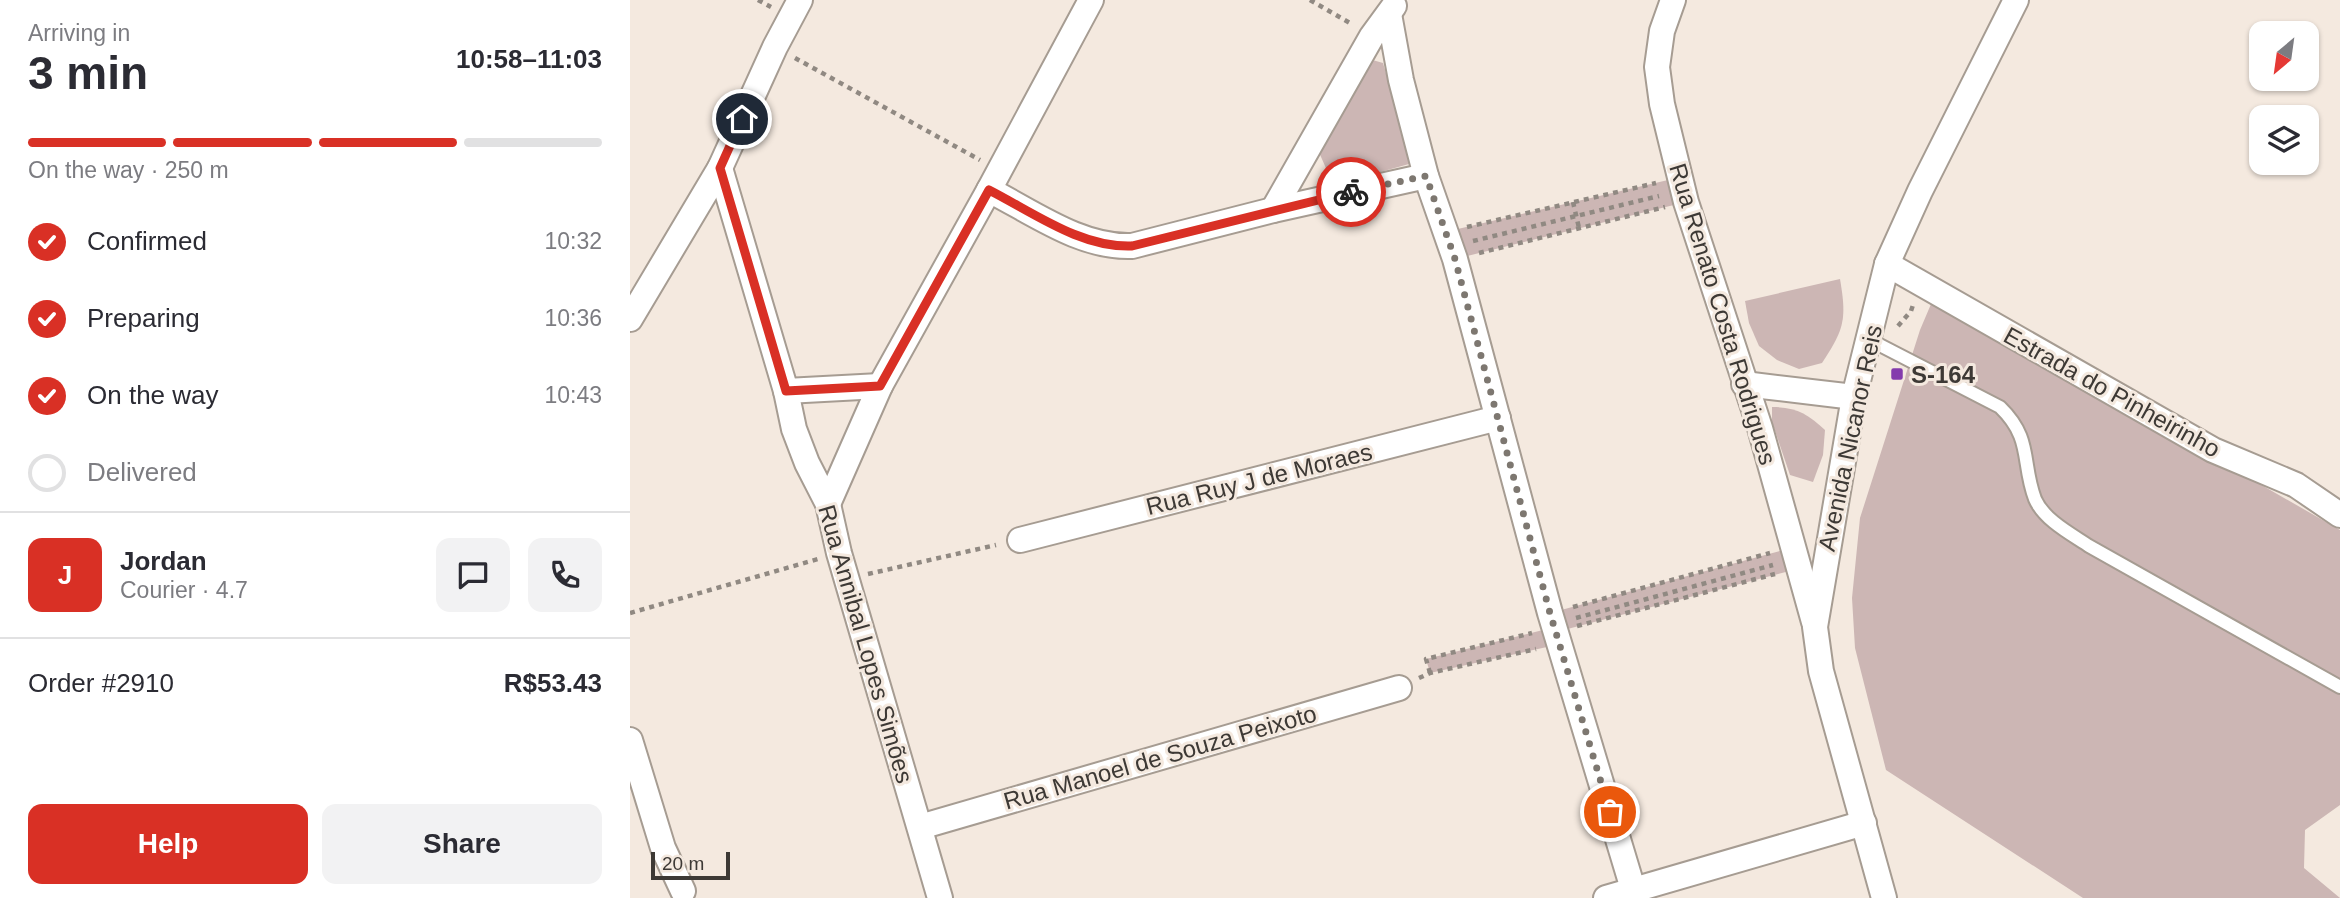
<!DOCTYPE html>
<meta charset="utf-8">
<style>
:root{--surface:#fff;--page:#f2f2f3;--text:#2b2b33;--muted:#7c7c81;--line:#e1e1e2;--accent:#d93025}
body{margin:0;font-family:Arial,sans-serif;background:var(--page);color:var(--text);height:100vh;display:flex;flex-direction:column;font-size:26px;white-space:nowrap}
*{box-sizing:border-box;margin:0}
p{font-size:23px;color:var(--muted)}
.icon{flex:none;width:38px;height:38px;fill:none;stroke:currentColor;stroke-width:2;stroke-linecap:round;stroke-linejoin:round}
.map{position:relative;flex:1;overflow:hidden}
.drawer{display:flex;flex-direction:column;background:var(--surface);width:630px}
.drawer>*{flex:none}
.needle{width:46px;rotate:209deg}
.controls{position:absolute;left:1619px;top:21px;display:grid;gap:14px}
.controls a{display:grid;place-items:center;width:70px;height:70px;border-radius:14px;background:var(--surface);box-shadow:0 2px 5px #0004;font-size:35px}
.scale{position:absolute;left:21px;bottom:18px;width:79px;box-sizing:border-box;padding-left:7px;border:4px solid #3d3935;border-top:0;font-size:19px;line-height:24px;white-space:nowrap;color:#3d3935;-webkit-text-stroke:5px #f4e9df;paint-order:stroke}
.pin{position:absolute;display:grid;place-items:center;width:60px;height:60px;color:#fff;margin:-30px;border:4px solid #fff;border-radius:50%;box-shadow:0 2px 7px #0007}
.courier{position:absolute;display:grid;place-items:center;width:70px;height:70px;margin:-35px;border:5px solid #d93025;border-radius:50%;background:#fff;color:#222;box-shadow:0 2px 9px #0007}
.overview em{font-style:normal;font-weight:700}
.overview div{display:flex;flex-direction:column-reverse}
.overview{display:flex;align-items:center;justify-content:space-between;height:119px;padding:0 28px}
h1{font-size:46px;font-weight:700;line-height:52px}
.bar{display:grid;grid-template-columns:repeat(4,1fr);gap:10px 7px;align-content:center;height:84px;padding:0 28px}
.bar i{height:9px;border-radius:5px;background:var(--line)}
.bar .selected{background:var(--accent)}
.bar p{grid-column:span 4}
.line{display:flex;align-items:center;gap:18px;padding:0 28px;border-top:2px solid var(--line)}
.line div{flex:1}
.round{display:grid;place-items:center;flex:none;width:74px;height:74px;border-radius:14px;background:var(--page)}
ol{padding:0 28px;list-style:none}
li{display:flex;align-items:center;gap:21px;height:77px}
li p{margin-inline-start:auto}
li .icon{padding:7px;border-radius:50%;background:var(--accent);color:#fff;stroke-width:4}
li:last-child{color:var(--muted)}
li i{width:38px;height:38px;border:4px solid var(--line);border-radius:50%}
.cta{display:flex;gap:14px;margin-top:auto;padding:14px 28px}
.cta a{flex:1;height:80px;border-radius:14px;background:var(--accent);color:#fff;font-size:28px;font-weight:700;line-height:80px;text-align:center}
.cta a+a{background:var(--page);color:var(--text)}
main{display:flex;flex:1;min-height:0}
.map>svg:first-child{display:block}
.green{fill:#ccb6b4}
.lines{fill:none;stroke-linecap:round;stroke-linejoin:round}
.service-casing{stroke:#a69c92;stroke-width:16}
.minor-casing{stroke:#a69c92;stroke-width:28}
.path{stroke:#908982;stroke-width:4.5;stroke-dasharray:5 5;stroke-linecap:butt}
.service{stroke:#fff;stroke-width:12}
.minor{stroke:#fff;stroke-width:24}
.done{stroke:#7d7770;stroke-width:7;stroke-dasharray:0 12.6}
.route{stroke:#d93025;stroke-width:9}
.poi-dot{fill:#843bad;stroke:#f4e9df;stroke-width:2.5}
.labels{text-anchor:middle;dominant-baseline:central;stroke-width:6;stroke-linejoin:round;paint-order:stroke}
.street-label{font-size:24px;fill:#3d3935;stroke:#f4e9df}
.poi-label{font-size:24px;font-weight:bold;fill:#3d3935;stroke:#f4e9df;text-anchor:start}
</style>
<main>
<section class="drawer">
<div class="overview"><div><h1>3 min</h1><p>Arriving in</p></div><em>10:58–11:03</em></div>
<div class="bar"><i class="selected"></i><i class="selected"></i><i class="selected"></i><i></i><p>On the way · 250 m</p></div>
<ol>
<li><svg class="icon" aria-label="check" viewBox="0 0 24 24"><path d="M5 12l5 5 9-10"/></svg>Confirmed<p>10:32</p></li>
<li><svg class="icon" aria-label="check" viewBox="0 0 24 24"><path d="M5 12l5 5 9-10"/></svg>Preparing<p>10:36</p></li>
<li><svg class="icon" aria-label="check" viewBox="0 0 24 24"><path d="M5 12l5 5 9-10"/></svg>On the way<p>10:43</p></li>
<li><i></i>Delivered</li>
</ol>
<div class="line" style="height:126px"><b class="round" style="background:var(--accent);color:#fff">J</b><div><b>Jordan</b><p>Courier · 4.7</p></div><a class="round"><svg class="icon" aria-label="chat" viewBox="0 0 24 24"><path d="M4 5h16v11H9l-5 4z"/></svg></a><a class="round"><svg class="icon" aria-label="phone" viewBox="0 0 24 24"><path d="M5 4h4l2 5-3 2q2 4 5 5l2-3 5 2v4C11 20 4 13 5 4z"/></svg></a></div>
<div class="line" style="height:91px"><div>Order #2910</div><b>R$53.43</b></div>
<div class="cta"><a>Help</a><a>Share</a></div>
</section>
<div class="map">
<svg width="1710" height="898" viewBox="0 0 1710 898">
<rect width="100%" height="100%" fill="#f4e9df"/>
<g class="green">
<path d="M739,59L753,63L781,160L779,164L707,184L702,182L688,150Z"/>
<path d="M1051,177L1056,202L825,259L815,232Z"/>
<path d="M1210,279C1217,320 1214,329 1192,363L1169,369L1147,360L1129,346L1119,323L1115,301Z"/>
<path d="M1304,297L1710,530V805L1675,830L1674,868L1710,898H1453L1256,770L1225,648L1222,598L1230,518L1290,330Z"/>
<path d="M1142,407C1166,407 1178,414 1195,430L1193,455L1183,482L1160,475L1142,422Z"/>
<path d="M1161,548L1167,569L926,632L920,613Z"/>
<path d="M913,630L917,647L800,673L796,659Z"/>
</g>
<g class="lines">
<g class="service-casing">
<path id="service" d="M1240,340L1370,407C1403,439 1391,462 1405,499C1414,520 1441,534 1459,546L1710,687"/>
</g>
<g class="minor-casing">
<g id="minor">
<path d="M1043,0L1032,31L1027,67L1032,104L1056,202L1130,428L1184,622"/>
<path d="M759,14L771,80L796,176L825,259L920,613L1003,889"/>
<path d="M90,168L156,391L164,429L177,463L198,504L209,553L310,898"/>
<path d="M359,190C404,213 451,248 502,246L643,210L796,176"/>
<path d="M643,210L742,36L764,6"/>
<path d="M1257,264L1583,450L1666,485L1710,515"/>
<path d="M0,319L90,168L145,47L170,0"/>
<path d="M1114,384L1224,397"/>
<path d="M156,391L250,386"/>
<path d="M198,504L250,386L359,190L461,0"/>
<path d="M390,540L868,418"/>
<path d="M0,740L33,848L53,891"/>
<path d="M290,827L769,688"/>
<path d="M976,898L1234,823"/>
<path d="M1254,898L1191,671L1185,627L1224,397L1257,264L1290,191L1386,0"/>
</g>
</g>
<g class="path">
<path d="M128,0L141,7"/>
<path d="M680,0L720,23"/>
<path d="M165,58L350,160"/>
<path d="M943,202L949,228"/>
<path d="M837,227L1026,183"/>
<path d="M843,241L1029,196"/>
<path d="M849,253L1035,207"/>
<path d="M1268,326L1281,311L1283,305"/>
<path d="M238,574L366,545"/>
<path d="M943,607L1140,553"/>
<path d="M0,613L188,559"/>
<path d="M946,618L1143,565"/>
<path d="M947,626L1145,574"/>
<path d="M800,673L796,659L902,633"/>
<path d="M789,678L800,673L906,649"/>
</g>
<use href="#service" class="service"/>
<use href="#minor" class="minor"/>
</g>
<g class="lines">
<path class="done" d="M721,192L796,176L825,259L920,613L980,812"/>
<path class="route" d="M112,119L90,168L156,391L250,386L359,190C404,213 451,248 502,246L721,192"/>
</g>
<rect class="poi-dot" x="1260" y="367" width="14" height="14" rx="3.5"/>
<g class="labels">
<g class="street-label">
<text transform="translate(1093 314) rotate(73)">Rua Renato Costa Rodrigues</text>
<text transform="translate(1482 392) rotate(29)">Estrada do Pinheirinho</text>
<text transform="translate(1220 438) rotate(-78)">Avenida Nicanor Reis</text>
<text transform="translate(629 479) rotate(-14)">Rua Ruy J de Moraes</text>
<text transform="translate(236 644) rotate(74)">Rua Annibal Lopes Simões</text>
<text transform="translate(530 757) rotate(-16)">Rua Manoel de Souza Peixoto</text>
</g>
<g class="poi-label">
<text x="1281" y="374">S-164</text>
</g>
</g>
</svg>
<div class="controls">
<a><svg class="needle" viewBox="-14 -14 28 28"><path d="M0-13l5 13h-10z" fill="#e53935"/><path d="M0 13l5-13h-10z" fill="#7c7c81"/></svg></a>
<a><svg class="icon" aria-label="layers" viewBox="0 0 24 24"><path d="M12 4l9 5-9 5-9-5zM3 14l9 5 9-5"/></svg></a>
</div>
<div class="scale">20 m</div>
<div class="pin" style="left:980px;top:812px;background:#ea580c"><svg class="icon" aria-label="bag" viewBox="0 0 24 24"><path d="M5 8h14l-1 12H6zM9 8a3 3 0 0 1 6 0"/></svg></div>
<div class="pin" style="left:112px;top:119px;background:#1f2937"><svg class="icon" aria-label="home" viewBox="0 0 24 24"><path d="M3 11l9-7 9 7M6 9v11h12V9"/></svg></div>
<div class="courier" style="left:721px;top:192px"><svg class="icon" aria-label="bike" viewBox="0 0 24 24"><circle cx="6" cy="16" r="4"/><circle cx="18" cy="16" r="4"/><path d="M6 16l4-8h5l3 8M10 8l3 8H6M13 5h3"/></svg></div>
</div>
</main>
